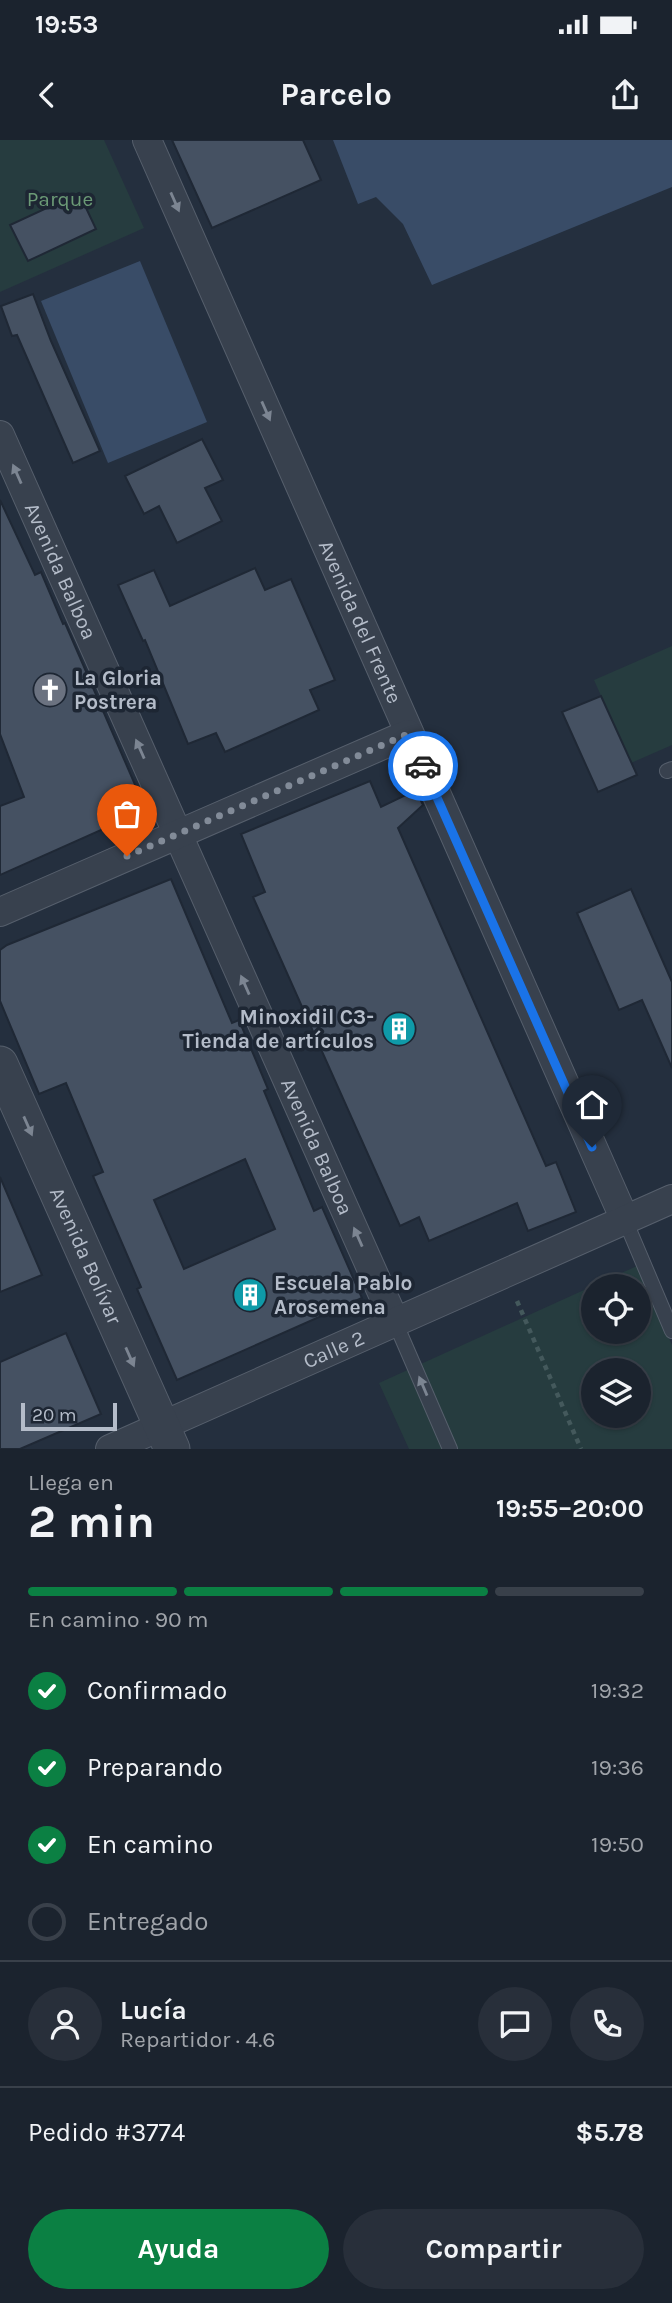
<!DOCTYPE html>
<html lang="es">
<meta charset="utf-8">
<style>
:root{--surface:#1b232e;--page:#282f3a;--text:#f1f3f6;--muted:#a0a4aa;--line:#39404a;--accent:#0b8043}
body{margin:0;font-family:Karla,sans-serif;background:var(--page);color:var(--text);height:100vh;display:flex;flex-direction:column;font-size:26px;white-space:nowrap}
*{box-sizing:border-box;margin:0}
p{font-size:23px;color:var(--muted)}
.icon{flex:none;width:38px;height:38px;fill:none;stroke:currentColor;stroke-width:2;stroke-linecap:round;stroke-linejoin:round}
.map{position:relative;height:1309px;overflow:hidden}
.drawer{display:flex;flex-direction:column;background:var(--surface);flex:1}
.drawer>*{flex:none}
.buttons{position:absolute;left:581px;top:1134px;display:grid;gap:14px}
.buttons a{display:grid;place-items:center;width:70px;height:70px;border-radius:50%;background:var(--surface);box-shadow:0 2px 5px #0004,0 0 0 2px var(--line);font-size:35px}
.scale{position:absolute;left:21px;bottom:18px;width:96px;box-sizing:border-box;padding-left:7px;border:4px solid #b4bcc9;border-top:0;font-size:19px;line-height:24px;white-space:nowrap;color:#b4bcc9;-webkit-text-stroke:5px #1d2633;paint-order:stroke}
.pin{position:absolute;display:grid;place-items:center;width:60px;height:60px;color:#fff;margin:-72px -30px;border-radius:50% 50% 50% 0;rotate:-45deg;box-shadow:0 0 7px #0007}
.pin .icon{rotate:45deg}
.courier{position:absolute;display:grid;place-items:center;width:70px;height:70px;margin:-35px;border:5px solid #1a73e8;border-radius:50%;background:#fff;color:#222;box-shadow:0 2px 9px #0007}
.overview em{font-style:normal;font-weight:700}
.overview div{display:flex;flex-direction:column-reverse}
.overview{display:flex;align-items:center;justify-content:space-between;height:119px;padding:0 28px}
h1{font-size:46px;font-weight:700;line-height:52px}
.bar{display:grid;grid-template-columns:repeat(4,1fr);gap:10px 7px;align-content:center;height:84px;padding:0 28px}
.bar i{height:9px;border-radius:5px;background:var(--line)}
.bar .current{background:var(--accent)}
.bar p{grid-column:span 4}
.line{display:flex;align-items:center;gap:18px;padding:0 28px;border-top:2px solid var(--line)}
.line div{flex:1}
.round{display:grid;place-items:center;flex:none;width:74px;height:74px;border-radius:37px;background:var(--page)}
ol{padding:0 28px;list-style:none}
li{display:flex;align-items:center;gap:21px;height:77px}
li p{margin-inline-start:auto}
li .icon{padding:7px;border-radius:50%;background:var(--accent);color:#fff;stroke-width:4}
li:last-child{color:var(--muted)}
li i{width:38px;height:38px;border:4px solid var(--line);border-radius:50%}
.cta{display:flex;gap:14px;margin-top:auto;padding:14px 28px}
.cta a{flex:1;height:80px;border-radius:42px;background:var(--accent);color:#fff;font-size:28px;font-weight:700;line-height:80px;text-align:center}
.cta a+a{background:var(--page);color:var(--text)}
.status{display:flex;justify-content:space-between;align-items:center;height:49px;padding:0 35px;background:var(--surface);direction:ltr}
.status svg{height:19px;fill:currentColor}
header{display:flex;justify-content:space-between;align-items:center;height:91px;padding:0 28px;background:var(--surface);font-size:32px;font-weight:700}
.map>svg:first-child{display:block}
.green{fill:#263c3f;fill-rule:evenodd}
.water{fill:#394c67}
.building{fill:#455162;stroke:#1f2835;stroke-width:2;fill-rule:evenodd}
.lines{fill:none;stroke-linecap:round;stroke-linejoin:round}
.service-casing{stroke:#565f6c;stroke-width:16}
.minor-casing{stroke:#565f6c;stroke-width:30}
.tertiary-casing{stroke:#565f6c;stroke-width:37}
.path{stroke:#44595c;stroke-width:4.5;stroke-dasharray:5 5;stroke-linecap:butt}
.service{stroke:#38414e;stroke-width:14}
.minor{stroke:#38414e;stroke-width:28}
.tertiary{stroke:#38414e;stroke-width:35}
.oneway{fill:#7c8592}
.done{stroke:#828b98;stroke-width:7;stroke-dasharray:0 12.6}
.route{stroke:#1a73e8;stroke-width:9}
.labels{text-anchor:middle;dominant-baseline:central;stroke-width:7;stroke-linejoin:round;paint-order:stroke}
.park-label{font-size:21px;fill:#6b9a76;stroke:#1d2633}
.street-label{font-size:21px;fill:#b4bcc9;stroke:#1d2633}
.poi-label{font-size:21px;font-weight:bold;fill:#b4bcc9;stroke:#1d2633;text-anchor:start}
</style>
<div class="status"><b>19:53</b><svg viewBox="0 0 49 12"><path d="M0 12V9h3v3zM5 12V6h3v6zM10 12V3h3v9zM15 12V0h3v12zM26 1h20v11H26zM47 4h2v5h-2z"/></svg></div>
<header><svg class="icon" aria-label="back" viewBox="0 0 24 24"><path d="M15 5l-7 7 7 7"/></svg>Parcelo<svg class="icon" aria-label="share" viewBox="0 0 24 24"><path d="M12 15V3M7 8l5-5 5 5M5 13v7h14v-7"/></svg></header>
<div class="map">
<svg width="672" height="1309" viewBox="0 0 672 1309">
<rect width="100%" height="100%" fill="#242f3e"/>
<g class="green">
<path d="M0,0H104L144,88L0,152Z"/>
<path d="M672,506V605L631,623L594,540Z"/>
<path d="M637,1126L672,1205V1309H409L379,1243ZM593,1146H639V1192H593ZM593,1230H639V1276H593Z"/>
</g>
<g class="water">
<path d="M333,0H672V47L432,145L403,84L376,57L358,64Z"/>
<path d="M140,121L207,282L108,323L41,161Z"/>
</g>
<g class="building">
<path d="M172,0H303L321,40L212,88Z"/>
<path d="M79,53L96,89L28,121L10,85Z"/>
<path d="M33,154L51,201L100,311L73,323L17,195L12,196L1,166Z"/>
<path d="M202,299L223,340L205,348L222,381L177,403L159,366L144,374L125,336Z"/>
<path d="M0,360L35,435L41,432L63,484L65,483L146,670L0,735V666L24,657L0,594Z"/>
<path d="M255,428L265,450L291,439L335,540L310,550L319,570L225,612L216,593L188,604L145,500L143,501L118,445L154,430L170,466Z"/>
<path d="M601,556L637,635L598,652L562,572Z"/>
<path d="M370,641L381,667L416,650L423,665L398,688L546,1026L556,1022L576,1072L528,1091L517,1063L429,1101L419,1077L400,1086L253,757L265,752L241,694Z"/>
<path d="M171,739L232,883L239,880L268,949L264,951L314,1071L322,1067L362,1158L177,1240L137,1149L141,1147L93,1036L103,1032L66,943L39,954L0,861V810L7,805ZM245,1019L275,1089L184,1129L154,1060Z"/>
<path d="M631,749L672,842V928L642,860L619,870L577,773Z"/>
<path d="M0,1037L42,1135L0,1152Z"/>
<path d="M66,1193L101,1274L20,1309H0V1222Z"/>
</g>
<g class="lines">
<g class="service-casing">
<g id="service">
<path d="M667,631L672,629"/>
<path d="M625,1080L672,1191"/>
<path d="M395,1182L450,1309"/>
</g>
</g>
<g class="minor-casing">
<g id="minor">
<path id="s1" d="M147,0L625,1080"/>
<path id="s2" d="M0,295L395,1182"/>
<path d="M0,772L408,594"/>
<path id="s3" d="M110,1309L672,1059"/>
</g>
</g>
<g class="tertiary-casing">
<g id="tertiary">
<path id="s4" d="M0,924L172,1309"/>
</g>
</g>
<path class="path" d="M517,1161L581,1309"/>
<use href="#service" class="service"/>
<use href="#minor" class="minor"/>
<use href="#tertiary" class="tertiary"/>
</g>
<defs><path id="oneway-solid" d="M-6-.8H1V-3.2L6.5 0L1 3.2V.8H-6Z" transform="scale(1.75)"/></defs>
<g class="oneway">
<use href="#oneway-solid" transform="translate(175 62) rotate(66)"/>
<use href="#oneway-solid" transform="translate(266 271) rotate(66)"/>
<use href="#oneway-solid" transform="translate(17 334) rotate(-114)"/>
<use href="#oneway-solid" transform="translate(140 609) rotate(-114)"/>
<use href="#oneway-solid" transform="translate(245 845) rotate(-114)"/>
<use href="#oneway-solid" transform="translate(28 986) rotate(66)"/>
<use href="#oneway-solid" transform="translate(358 1097) rotate(-114)"/>
<use href="#oneway-solid" transform="translate(130 1217) rotate(66)"/>
<use href="#oneway-solid" transform="translate(423 1246) rotate(-113)"/>
</g>
<g class="lines">
<path class="done" d="M127,716L408,594L423,626"/>
<path class="route" d="M423,626L592,1007"/>
</g>
<defs>
<g id="church-disc" transform="scale(1.75)"><circle r="9.5" fill="#6b7280" stroke="#1d2633"/><path d="M-1.2-6h2.4v3.5h3.3v2.4h-3.3V6h-2.4V-.1h-3.3v-2.4h3.3Z" fill="#fff"/></g>
<g id="building-disc" transform="scale(1.75)"><circle r="9.5" fill="#0f9aa8" stroke="#1d2633"/><path d="M-4-6H4V6H1V3H-1V6H-4ZM-2.5-4.3h1.7v1.8h-1.7ZM.8-4.3h1.7v1.8H.8ZM-2.5-1h1.7V.8h-1.7ZM.8-1h1.7V.8H.8Z" fill="#fff"/></g>
</defs>
<g fill-rule="evenodd">
<use href="#church-disc" x="50" y="550"/>
<use href="#building-disc" x="399" y="889"/>
<use href="#building-disc" x="250" y="1155"/>
</g>
<g class="labels">
<g class="park-label">
<text x="60" y="59">Parque</text>
</g>
<g class="street-label">
<text stroke="none"><textPath href="#s2" startOffset="149">Avenida Balboa</textPath></text>
<text stroke="none"><textPath href="#s1" startOffset="527">Avenida del Frente</textPath></text>
<text stroke="none"><textPath href="#s2" startOffset="779">Avenida Balboa</textPath></text>
<text stroke="none"><textPath href="#s4" startOffset="210">Avenida Bolívar</textPath></text>
<text stroke="none"><textPath href="#s3" startOffset="245">Calle 2</textPath></text>
</g>
<g class="poi-label">
<text x="74" y="538">La Gloria<tspan x="74" dy="24">Postrera</tspan></text>
<text x="374" y="877" text-anchor="end">Minoxidil C3-<tspan x="374" dy="24">Tienda de artículos</tspan></text>
<text x="274" y="1143">Escuela Pablo<tspan x="274" dy="24">Arosemena</tspan></text>
</g>
</g>
</svg>
<div class="buttons">
<a><svg class="icon" aria-label="locate" viewBox="0 0 24 24"><circle cx="12" cy="12" r="6"/><path d="M12 2v4M12 18v4M2 12h4M18 12h4"/></svg></a>
<a><svg class="icon" aria-label="layers" viewBox="0 0 24 24"><path d="M12 4l9 5-9 5-9-5zM3 14l9 5 9-5"/></svg></a>
</div>
<div class="scale">20 m</div>
<div class="pin" style="left:127px;top:716px;background:#ea580c"><svg class="icon" aria-label="bag" viewBox="0 0 24 24"><path d="M5 8h14l-1 12H6zM9 8a3 3 0 0 1 6 0"/></svg></div>
<div class="pin" style="left:592px;top:1007px;background:#1f2937"><svg class="icon" aria-label="home" viewBox="0 0 24 24"><path d="M3 11l9-7 9 7M6 9v11h12V9"/></svg></div>
<div class="courier" style="left:423px;top:626px"><svg class="icon" aria-label="car" viewBox="0 0 24 24"><path d="M5 17H2v-5l4-1 3-4h7l3 4 3 1v5h-3M9 17h6M6 11h13"/><circle cx="7" cy="17" r="2"/><circle cx="17" cy="17" r="2"/></svg></div>
</div>
<section class="drawer">
<div class="overview"><div><h1>2 min</h1><p>Llega en</p></div><em>19:55–20:00</em></div>
<div class="bar"><i class="current"></i><i class="current"></i><i class="current"></i><i></i><p>En camino · 90 m</p></div>
<ol>
<li><svg class="icon" aria-label="check" viewBox="0 0 24 24"><path d="M5 12l5 5 9-10"/></svg>Confirmado<p>19:32</p></li>
<li><svg class="icon" aria-label="check" viewBox="0 0 24 24"><path d="M5 12l5 5 9-10"/></svg>Preparando<p>19:36</p></li>
<li><svg class="icon" aria-label="check" viewBox="0 0 24 24"><path d="M5 12l5 5 9-10"/></svg>En camino<p>19:50</p></li>
<li><i></i>Entregado</li>
</ol>
<div class="line" style="height:126px"><a class="round"><svg class="icon" aria-label="person" viewBox="0 0 24 24"><circle cx="12" cy="8" r="4"/><path d="M4 21q1-7 8-7t8 7"/></svg></a><div><b>Lucía</b><p>Repartidor · 4.6</p></div><a class="round"><svg class="icon" aria-label="chat" viewBox="0 0 24 24"><path d="M4 5h16v11H9l-5 4z"/></svg></a><a class="round"><svg class="icon" aria-label="phone" viewBox="0 0 24 24"><path d="M5 4h4l2 5-3 2q2 4 5 5l2-3 5 2v4C11 20 4 13 5 4z"/></svg></a></div>
<div class="line" style="height:91px"><div>Pedido #3774</div><b>$5.78</b></div>
<div class="cta"><a>Ayuda</a><a>Compartir</a></div>
</section>
